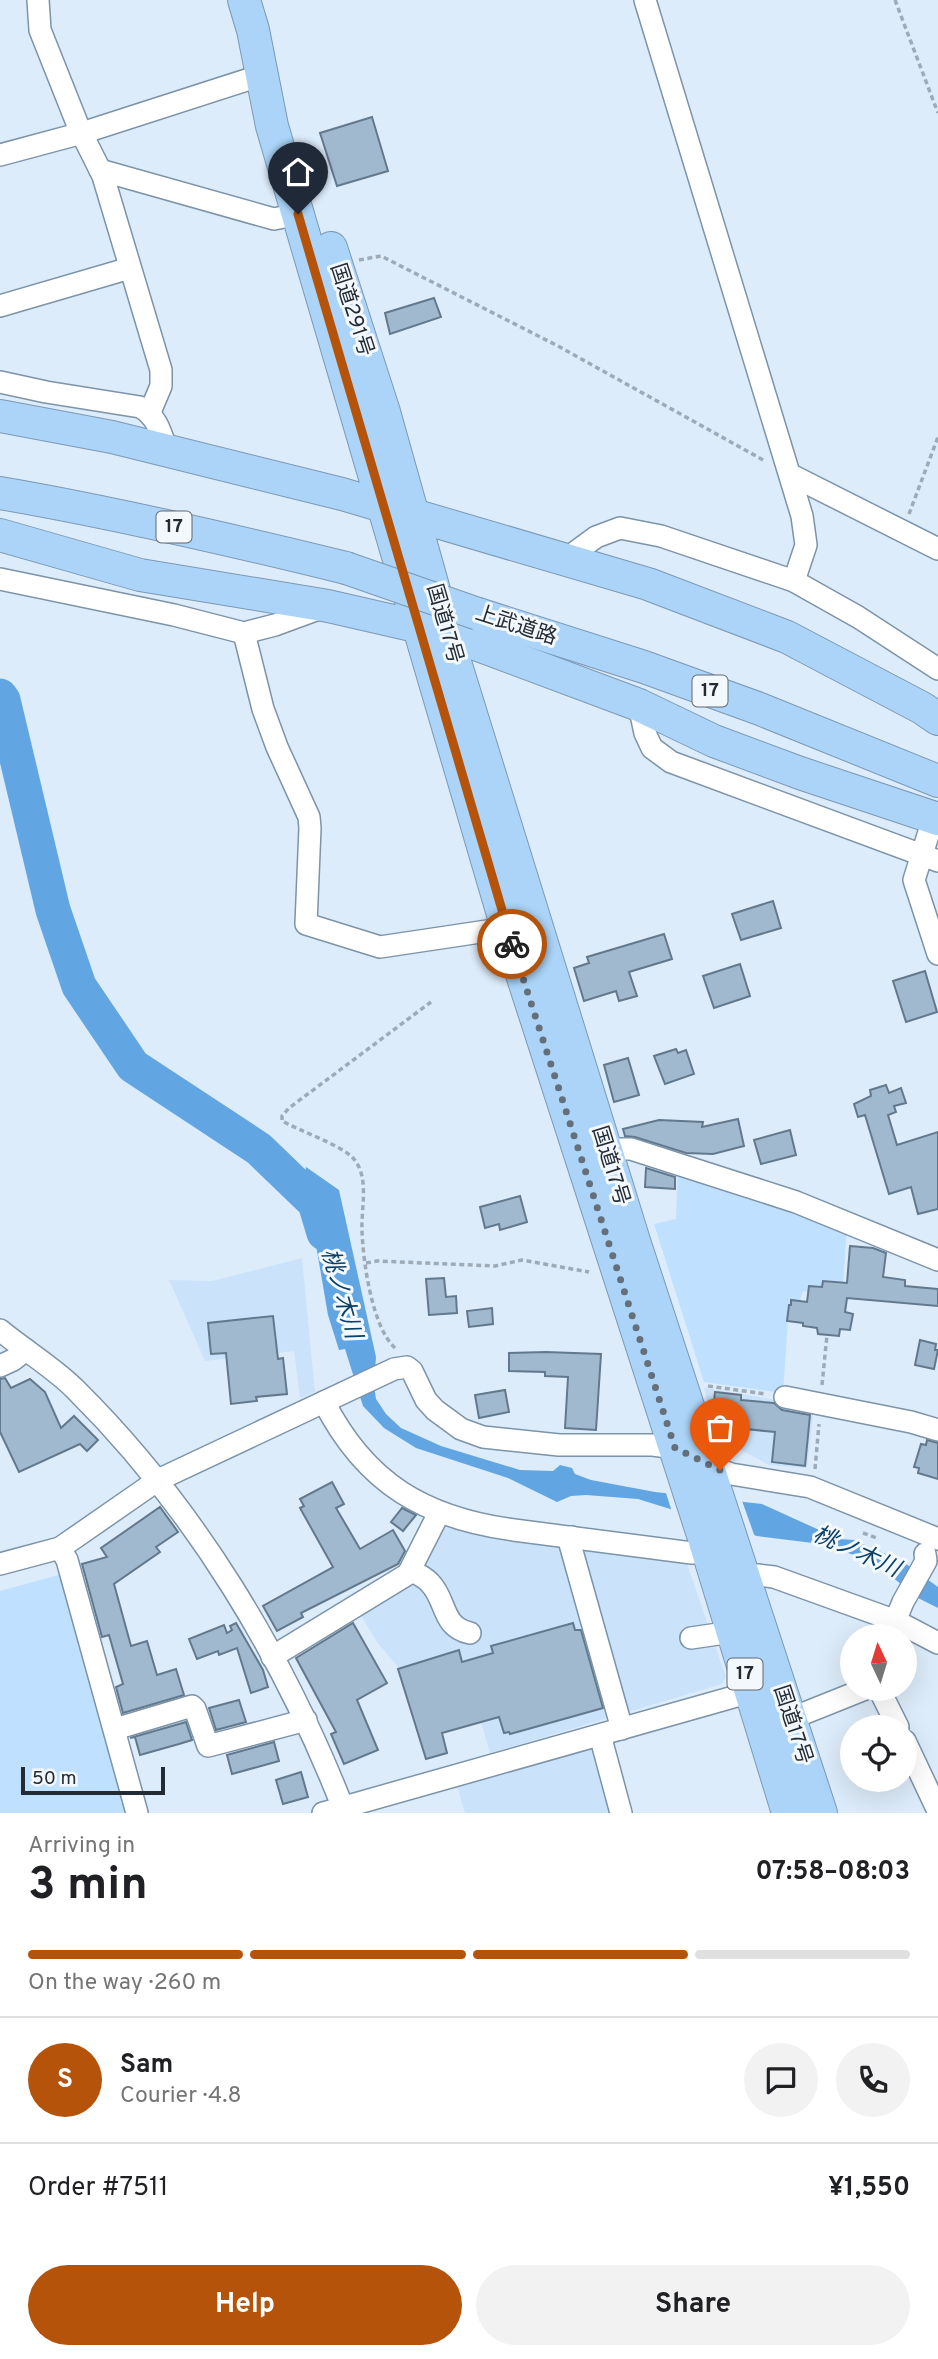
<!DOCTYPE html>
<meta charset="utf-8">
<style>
:root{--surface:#fff;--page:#f2f2f2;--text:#202124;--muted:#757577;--line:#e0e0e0;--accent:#b45309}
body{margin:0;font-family:Overpass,"Noto Sans JP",sans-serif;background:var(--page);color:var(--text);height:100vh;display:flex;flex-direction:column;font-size:26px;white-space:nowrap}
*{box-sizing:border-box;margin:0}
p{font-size:23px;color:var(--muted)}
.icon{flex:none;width:38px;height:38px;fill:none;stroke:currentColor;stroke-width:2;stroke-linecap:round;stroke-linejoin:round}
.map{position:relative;height:1813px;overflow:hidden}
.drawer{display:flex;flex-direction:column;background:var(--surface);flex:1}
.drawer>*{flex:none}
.needle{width:46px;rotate:356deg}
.tools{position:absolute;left:840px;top:1624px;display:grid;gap:14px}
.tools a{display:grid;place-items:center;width:77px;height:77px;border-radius:50%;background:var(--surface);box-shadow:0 7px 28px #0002;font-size:35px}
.scale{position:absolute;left:21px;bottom:18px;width:144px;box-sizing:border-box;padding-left:7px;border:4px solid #232c35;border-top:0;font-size:19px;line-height:24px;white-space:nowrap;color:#232c35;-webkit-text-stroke:5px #f3f8fd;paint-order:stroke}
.pin{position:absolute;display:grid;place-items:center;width:60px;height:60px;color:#fff;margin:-72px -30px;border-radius:50% 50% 50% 0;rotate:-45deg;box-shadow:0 0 7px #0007}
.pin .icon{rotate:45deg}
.courier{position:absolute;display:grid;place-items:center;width:70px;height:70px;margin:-35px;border:5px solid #b45309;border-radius:50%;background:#fff;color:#222;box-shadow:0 2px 9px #0007}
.head em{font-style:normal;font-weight:700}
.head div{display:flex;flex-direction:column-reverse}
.head{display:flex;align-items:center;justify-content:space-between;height:119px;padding:0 28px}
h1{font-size:46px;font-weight:700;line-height:52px}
.bar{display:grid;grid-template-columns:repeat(4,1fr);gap:10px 7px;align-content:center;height:84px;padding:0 28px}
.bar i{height:9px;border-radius:5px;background:var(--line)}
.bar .selected{background:var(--accent)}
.bar p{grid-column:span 4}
.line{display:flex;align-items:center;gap:18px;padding:0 28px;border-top:2px solid var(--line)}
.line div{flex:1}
.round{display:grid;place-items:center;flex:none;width:74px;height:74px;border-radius:37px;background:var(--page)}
.button{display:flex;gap:14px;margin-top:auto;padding:14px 28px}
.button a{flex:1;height:80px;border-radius:42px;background:var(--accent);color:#fff;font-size:28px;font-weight:700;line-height:80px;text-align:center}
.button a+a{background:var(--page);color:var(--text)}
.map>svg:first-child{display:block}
.built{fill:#cae3fa}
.green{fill:#bfe0ff}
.water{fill:#61a6e2}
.pier{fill:#ddecfa}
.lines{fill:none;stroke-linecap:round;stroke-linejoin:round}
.river{stroke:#61a6e2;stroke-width:35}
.building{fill:#a1b9cf;stroke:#62798d;stroke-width:2}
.minor-casing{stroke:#7c93a8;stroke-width:24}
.highway-casing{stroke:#7b99b4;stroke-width:34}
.path{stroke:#9eabb7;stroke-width:3.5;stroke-dasharray:5 3.5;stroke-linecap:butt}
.minor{stroke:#fff;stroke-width:21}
.highway{stroke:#abd4f8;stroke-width:32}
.highway-bridge-casing{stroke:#7b99b4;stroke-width:34;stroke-linecap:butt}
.highway-bridge{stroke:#abd4f8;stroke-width:32}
.done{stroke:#646f7a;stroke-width:7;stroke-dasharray:0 12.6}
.route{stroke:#b45309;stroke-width:9}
.labels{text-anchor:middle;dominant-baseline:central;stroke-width:6;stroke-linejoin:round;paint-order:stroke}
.shield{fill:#f3f8fd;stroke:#616971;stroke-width:2}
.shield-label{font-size:19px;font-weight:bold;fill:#232c35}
.street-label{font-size:21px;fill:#232c35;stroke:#f3f8fd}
.water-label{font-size:23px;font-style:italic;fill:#0b4067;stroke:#f3f8fd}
</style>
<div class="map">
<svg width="938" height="1813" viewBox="0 0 938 1813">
<rect width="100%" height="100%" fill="#ddecfa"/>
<g class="built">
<path d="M302,1258L315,1392L300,1398L294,1351L205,1361L169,1280L212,1281Z"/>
<path d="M704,1388L777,1400L814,1408L807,1468L769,1465L718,1438Z"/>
<path d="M446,1525L686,1561L726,1677L722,1684L490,1753L460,1649L399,1668L377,1642L360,1614L415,1582L438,1529Z"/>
<path d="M585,1743L593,1749L612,1813H465L455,1779Z"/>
</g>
<g class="green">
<path d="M678,1169L847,1226L843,1283L822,1287L809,1286L808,1291L802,1292L800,1301L792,1300L791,1305H789L783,1393L704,1382L654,1224L676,1219Z"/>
<path d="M62,1574L127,1813H0V1591Z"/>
</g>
<path class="water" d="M306,1167L339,1190L376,1357L374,1386L376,1399L386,1414L401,1428L441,1446L520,1470L553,1471L560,1465L572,1468L575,1474L591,1480L655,1492L762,1504L839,1539L854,1540L902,1561L938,1587V1608L918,1598L881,1568L863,1558L821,1544L757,1536L638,1499L586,1495L571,1496L557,1502L508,1478L416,1448L384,1428L363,1406L345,1349L339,1350L328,1315L316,1245L300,1209Z"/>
<path class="pier" d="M665,1490L741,1498L756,1540L672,1512Z"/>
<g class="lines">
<path class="river" d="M0,696L3,700L53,910L79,986L133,1066L259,1149L315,1203L324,1233"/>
</g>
<g class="building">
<path d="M372,117L388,171L337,186L320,133Z"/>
<path d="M434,298L441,317L390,334L385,313Z"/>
<path d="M773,901L781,928L741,940L732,914Z"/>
<path d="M664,934L672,959L629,972L637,996L619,1001L616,991L584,1001L574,968L589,963L587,957Z"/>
<path d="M740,964L750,996L714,1008L703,976Z"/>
<path d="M925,971L937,1012L906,1022L893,981Z"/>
<path d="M676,1049L678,1053L686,1050L694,1074L665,1084L654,1056Z"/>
<path d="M628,1058L639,1095L614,1102L604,1065Z"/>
<path d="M886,1085L889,1093L901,1088L906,1103L894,1106L896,1112L888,1115L897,1145L938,1132V1209L918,1214L911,1187L889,1194L865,1115L858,1117L854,1104L871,1096L870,1090Z"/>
<path d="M738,1119L744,1146L713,1154L686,1153L635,1137L625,1136L623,1129L659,1120L703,1122L702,1127Z"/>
<path d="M790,1130L796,1155L761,1164L754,1140Z"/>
<path d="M646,1168L675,1177V1189L645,1187Z"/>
<path d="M520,1196L527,1222L500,1230L499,1224L485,1228L480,1207Z"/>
<path d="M850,1246L873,1248L886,1253L883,1277L905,1280V1286L938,1289V1306L847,1298L845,1312L853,1314L850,1330L840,1329L839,1336L818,1334L817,1328L803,1326V1323L787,1321L789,1305H791V1300L807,1302L809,1286L822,1287L823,1281L847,1283Z"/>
<path d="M444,1278L446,1297L456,1296L457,1313L429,1315L426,1279Z"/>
<path d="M492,1308L493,1324L469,1327L467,1311Z"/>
<path d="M273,1316L278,1359L283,1358L287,1394L256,1397L257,1401L231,1404L226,1353L211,1354L208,1323Z"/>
<path d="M920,1340L936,1344L935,1350H938L934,1369L915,1365Z"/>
<path d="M546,1352L601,1354L596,1430L565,1428L568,1377L545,1376V1372L509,1371V1353Z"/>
<path d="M5,1378L11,1388L30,1379L45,1392L61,1428L74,1416L98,1440L87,1451L80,1444L19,1472L0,1432V1379Z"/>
<path d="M505,1390L509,1412L479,1418L475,1395Z"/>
<path d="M715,1392L741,1395V1400L774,1403L782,1410L810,1415L805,1466L772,1462L775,1432L736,1428V1421L712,1419Z"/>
<path d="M927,1440L938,1443V1479L918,1473L919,1468L914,1467L921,1444L926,1445Z"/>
<path d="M332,1482L344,1504L336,1508L360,1549L393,1530L405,1551L398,1564L301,1613L303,1617L277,1631L263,1606L333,1567L300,1508L304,1506L300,1499Z"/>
<path d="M160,1507L178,1532L156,1547L160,1552L114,1584L131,1646L147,1641L157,1675L176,1669L184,1695L123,1713L116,1687L123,1684L109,1635L102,1637L82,1564L107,1557L101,1548Z"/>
<path d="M402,1508L416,1515L403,1531L391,1522Z"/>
<path d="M236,1623L263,1670L268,1687L251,1693L237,1648L219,1655L218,1651L197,1659L189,1639L224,1625L227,1633L232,1630L230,1626Z"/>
<path d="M353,1623L387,1683L357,1700L378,1750L344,1764L331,1734L336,1732L296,1658Z"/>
<path d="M573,1623L575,1630H581L603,1708L510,1734L509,1732L504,1733L499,1717L442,1733L447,1753L426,1759L398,1669L459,1650L462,1662L493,1653L491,1646Z"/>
<path d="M239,1700L246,1722L216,1730L209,1708Z"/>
<path d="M186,1722L192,1740L179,1744L140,1755L135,1737L130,1738Z"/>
<path d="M274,1742L279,1761L232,1774L227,1755Z"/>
<path d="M301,1772L308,1797L283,1804L276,1780Z"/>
</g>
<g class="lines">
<g class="minor-casing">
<g id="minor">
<path d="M38,0L40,30L79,128L103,176L161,370V386L150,412"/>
<path d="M645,0L802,516L806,545L794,581"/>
<path d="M0,155L82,133L262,75"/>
<path d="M100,170L274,219L298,214"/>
<path d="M0,306L130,268"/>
<path d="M0,382L46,392L140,407C157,416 161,433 167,451"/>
<path d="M791,475L938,549"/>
<path d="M566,559L596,537L620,528L661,536L794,581L858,617L938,669"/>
<path d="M0,579L174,615L244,633L275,625L324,607"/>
<path d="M244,633L263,709L277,747L309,817L310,828L306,924L380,947L507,928"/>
<path d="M639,705L645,733L652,748L671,762L938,861"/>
<path d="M929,832L914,880L938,954"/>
<path d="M606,1153L616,1149H631L796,1202L938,1260"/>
<path d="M0,1330C24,1350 53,1367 75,1389C195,1508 284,1656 345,1813"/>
<path d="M0,1366L13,1360L26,1350"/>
<path d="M785,1397L911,1422L938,1430"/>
<path d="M324,1402C366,1484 425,1518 514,1530L692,1553L707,1551"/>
<path d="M572,1537L570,1544L622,1729"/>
<path d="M60,1548L67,1560L137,1813"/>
<path d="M0,1564L60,1548L158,1480L394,1369L407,1367L412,1371L426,1400L435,1410L461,1429L483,1437L559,1445H653L675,1448L706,1465L731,1474L810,1487L938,1539"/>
<path d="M412,1570C417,1574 426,1578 430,1583C447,1600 441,1627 470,1633"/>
<path d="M743,1579L758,1575L774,1577L896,1621L938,1643"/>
<path d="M889,1636L903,1602L926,1561L925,1554"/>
<path d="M691,1638L732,1632"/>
<path d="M272,1657L408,1574L439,1513"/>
<path d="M879,1689L898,1727"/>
<path d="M790,1719L865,1689"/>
<path d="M115,1729L192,1706L195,1709L208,1746L306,1720"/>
<path d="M600,1735L621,1813"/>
<path d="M905,1741L938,1811"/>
<path d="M323,1813L751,1692"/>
</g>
</g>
<g class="highway-casing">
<g id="highway">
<path d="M244,0L253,30L272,126L507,928L703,1535L788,1813"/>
<path d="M331,248L384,412L446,633L634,1241L821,1813"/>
<path d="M0,416L112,437L342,494L648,584L787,637L922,708L938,719"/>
<path d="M0,493C117,513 232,540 346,568"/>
<path d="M0,535L140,575L328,606L446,633L639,705L714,741L800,773L938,819"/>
<path d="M478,614L644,667L760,709L938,781"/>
</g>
</g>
<g class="path">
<path d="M895,0L938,113"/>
<path d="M359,260L381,256L558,346L765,461"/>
<path d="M909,514L938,437"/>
<path d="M366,1263L377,1261L495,1266L522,1260L589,1272"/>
<path d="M395,1348C372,1327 363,1261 362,1231C361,1207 370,1177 353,1158C341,1145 300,1131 282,1121V1116L289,1108L431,1002"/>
<path d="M822,1385L827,1335"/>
<path d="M708,1386L766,1394"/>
<path d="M815,1469L819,1424"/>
<path d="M863,1533L877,1538"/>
</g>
<use href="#minor" class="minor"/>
<use href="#highway" class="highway"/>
<g class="highway-bridge-casing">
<path id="highway-bridge" d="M346,568L478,614"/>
</g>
<use href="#highway-bridge" class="highway-bridge"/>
</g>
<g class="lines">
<path class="done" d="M512,944L675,1448L720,1470"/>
<path class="route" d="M298,214L512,944"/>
</g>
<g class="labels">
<g class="shield">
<rect x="156.5" y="511.5" width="35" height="31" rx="5"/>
<rect x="692.5" y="675.5" width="35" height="31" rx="5"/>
<rect x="727.5" y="1658.5" width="35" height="31" rx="5"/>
</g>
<g class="shield-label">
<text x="174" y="527">17</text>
<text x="710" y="691">17</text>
<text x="745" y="1674">17</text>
</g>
<g class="street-label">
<text transform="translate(351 310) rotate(72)">国道291号</text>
<text transform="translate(444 624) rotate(74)">国道17号</text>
<text transform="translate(516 626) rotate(18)">上武道路</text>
<text transform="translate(610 1166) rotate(73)">国道17号</text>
<text transform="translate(792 1725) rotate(72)">国道17号</text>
</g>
<g class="water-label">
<text transform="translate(340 1294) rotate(74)">桃ノ木川</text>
<text transform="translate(856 1553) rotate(24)">桃ノ木川</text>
</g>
</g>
</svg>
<div class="tools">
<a><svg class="needle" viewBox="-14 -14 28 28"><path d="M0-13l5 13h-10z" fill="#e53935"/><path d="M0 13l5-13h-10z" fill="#757577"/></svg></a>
<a><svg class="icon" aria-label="locate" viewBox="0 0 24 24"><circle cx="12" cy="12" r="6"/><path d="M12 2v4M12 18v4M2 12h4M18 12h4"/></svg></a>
</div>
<div class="scale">50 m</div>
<div class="pin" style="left:720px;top:1470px;background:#ea580c"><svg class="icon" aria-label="bag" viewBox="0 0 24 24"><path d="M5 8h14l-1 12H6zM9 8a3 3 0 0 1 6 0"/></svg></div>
<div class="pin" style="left:298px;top:214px;background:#1f2937"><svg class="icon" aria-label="home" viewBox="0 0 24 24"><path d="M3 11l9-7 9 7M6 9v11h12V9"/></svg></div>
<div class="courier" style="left:512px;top:944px"><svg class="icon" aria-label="bike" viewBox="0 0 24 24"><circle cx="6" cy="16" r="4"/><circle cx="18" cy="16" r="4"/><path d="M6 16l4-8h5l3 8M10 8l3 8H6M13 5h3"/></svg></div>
</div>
<section class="drawer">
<div class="head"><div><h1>3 min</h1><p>Arriving in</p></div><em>07:58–08:03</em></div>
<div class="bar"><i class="selected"></i><i class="selected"></i><i class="selected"></i><i></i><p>On the way · 260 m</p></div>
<div class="line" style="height:126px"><b class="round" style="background:var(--accent);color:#fff">S</b><div><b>Sam</b><p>Courier · 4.8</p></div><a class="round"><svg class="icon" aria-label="chat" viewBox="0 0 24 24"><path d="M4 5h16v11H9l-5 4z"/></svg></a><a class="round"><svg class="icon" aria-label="phone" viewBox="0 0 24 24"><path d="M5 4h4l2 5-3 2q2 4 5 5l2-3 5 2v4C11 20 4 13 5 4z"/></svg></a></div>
<div class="line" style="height:91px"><div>Order #7511</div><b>¥1,550</b></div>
<div class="button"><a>Help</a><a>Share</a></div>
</section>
